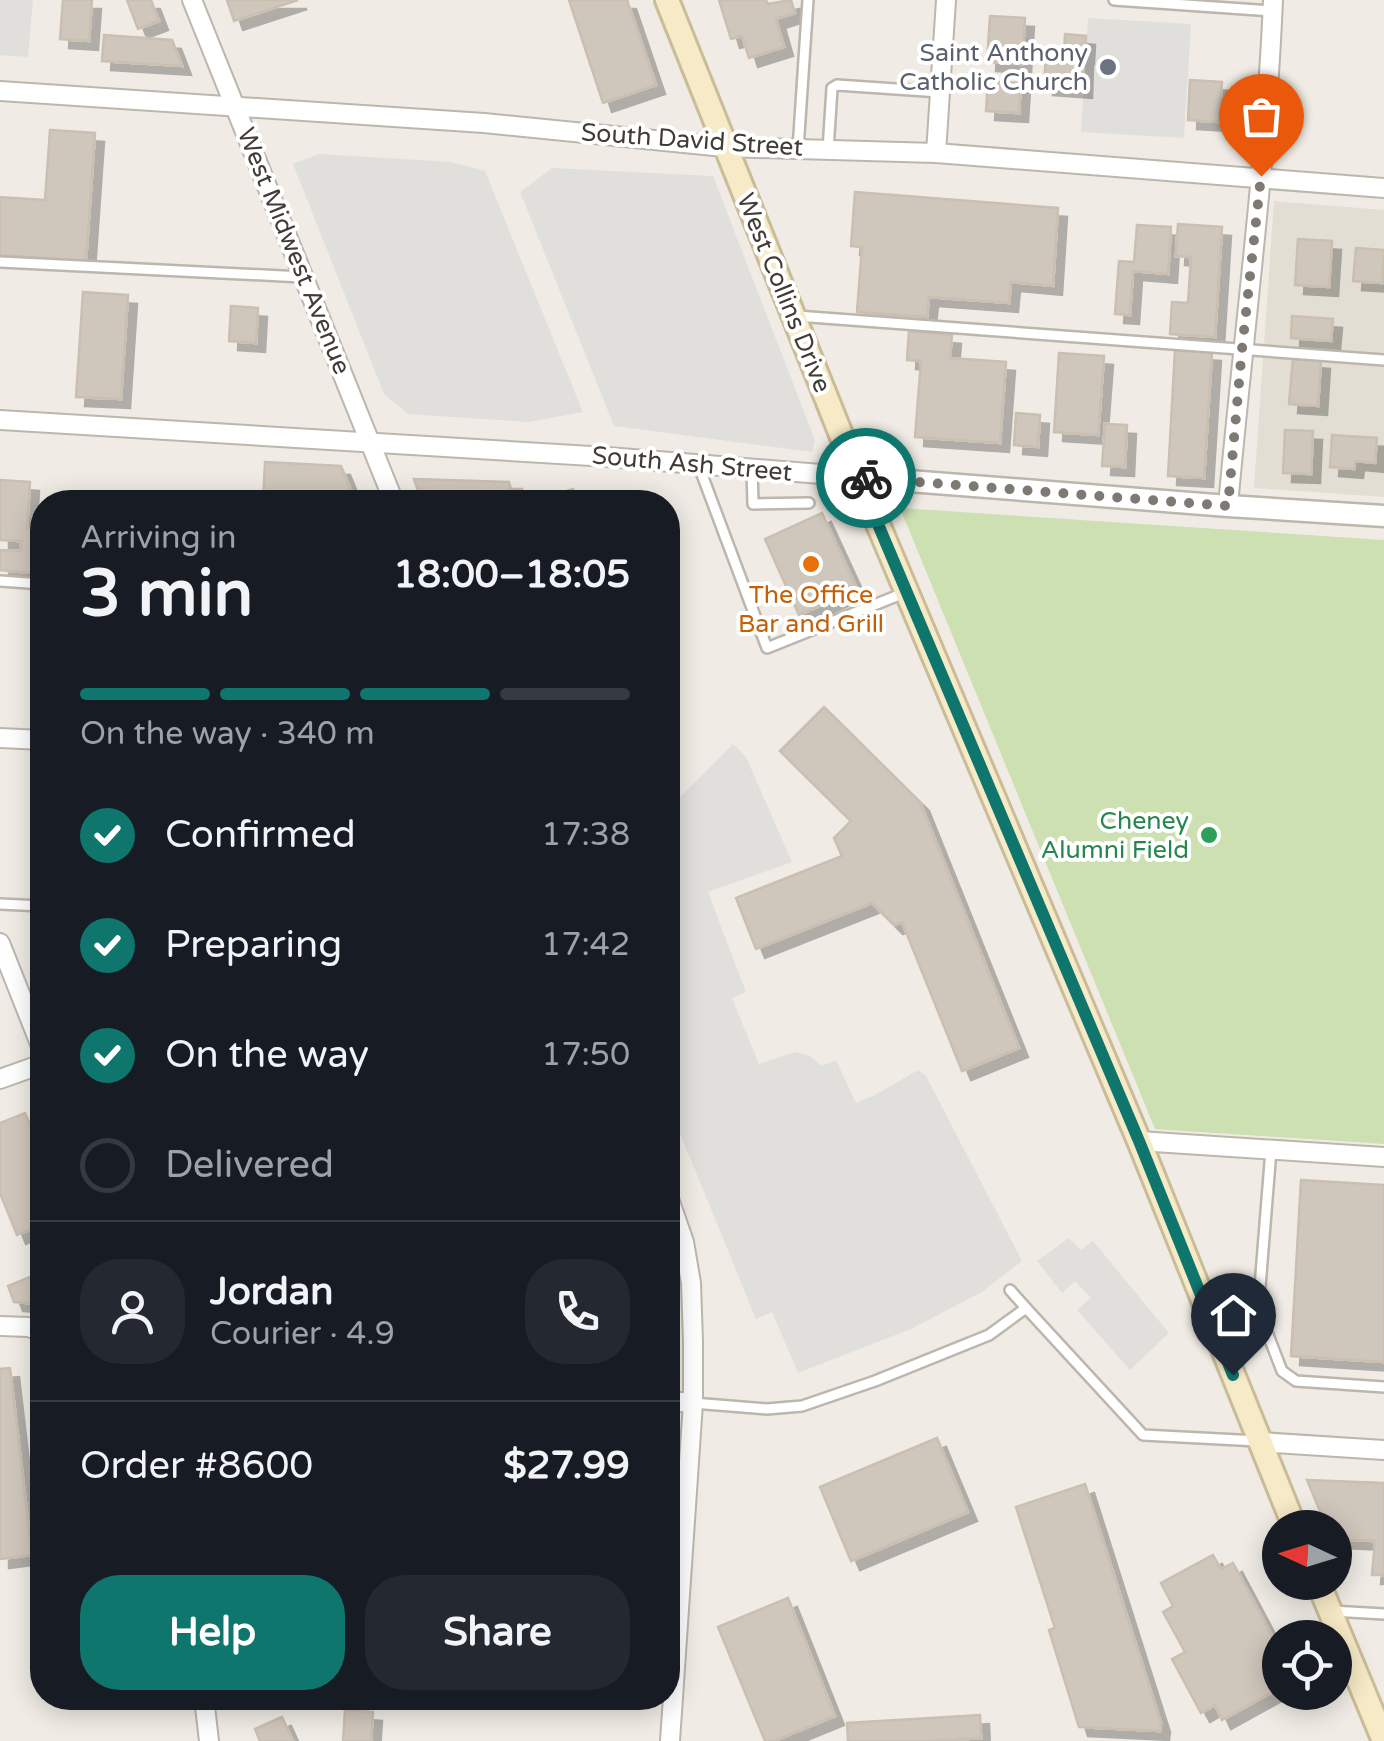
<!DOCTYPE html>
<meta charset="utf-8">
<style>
:root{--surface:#171b24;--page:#242831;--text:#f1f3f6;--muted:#9ea1a6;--line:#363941;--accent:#0f766e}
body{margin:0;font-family:"Varela Round",sans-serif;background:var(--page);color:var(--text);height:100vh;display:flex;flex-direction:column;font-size:38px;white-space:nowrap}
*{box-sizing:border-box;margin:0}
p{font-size:32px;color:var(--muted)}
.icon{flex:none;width:55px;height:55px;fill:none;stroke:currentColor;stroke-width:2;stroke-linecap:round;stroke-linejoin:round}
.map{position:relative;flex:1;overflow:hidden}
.details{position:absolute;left:30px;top:490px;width:650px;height:1220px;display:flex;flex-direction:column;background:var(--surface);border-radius:40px;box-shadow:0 5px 25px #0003}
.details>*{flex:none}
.needle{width:65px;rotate:274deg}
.buttons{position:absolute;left:1262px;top:1510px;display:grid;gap:20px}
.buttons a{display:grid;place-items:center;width:90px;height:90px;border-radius:50%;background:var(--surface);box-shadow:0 5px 25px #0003;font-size:50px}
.pin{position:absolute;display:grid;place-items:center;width:85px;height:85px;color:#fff;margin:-102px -42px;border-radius:50% 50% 50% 0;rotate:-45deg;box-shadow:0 0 10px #0007}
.pin .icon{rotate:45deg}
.courier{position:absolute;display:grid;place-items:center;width:100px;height:100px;margin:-50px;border:8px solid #0f766e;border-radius:50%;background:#fff;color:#222;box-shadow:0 2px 12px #0007}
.overview em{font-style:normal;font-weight:700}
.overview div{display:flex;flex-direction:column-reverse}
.overview{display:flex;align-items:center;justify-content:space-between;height:170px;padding:0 50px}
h1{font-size:65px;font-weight:700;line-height:75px}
.bar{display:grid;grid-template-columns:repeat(4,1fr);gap:15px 10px;align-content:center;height:120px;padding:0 50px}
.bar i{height:12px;border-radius:8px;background:var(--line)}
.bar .selected{background:var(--accent)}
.bar p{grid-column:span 4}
.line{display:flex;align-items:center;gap:25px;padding:0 50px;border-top:2px solid var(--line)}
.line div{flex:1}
.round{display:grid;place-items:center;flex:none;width:105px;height:105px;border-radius:40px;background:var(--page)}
ol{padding:0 50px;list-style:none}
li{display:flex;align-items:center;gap:30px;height:110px}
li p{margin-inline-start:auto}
li .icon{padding:10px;border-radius:50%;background:var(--accent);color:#fff;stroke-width:4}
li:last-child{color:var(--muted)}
li i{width:55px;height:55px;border:5px solid var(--line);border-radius:50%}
.cta{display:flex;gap:20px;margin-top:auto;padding:20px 50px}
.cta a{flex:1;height:115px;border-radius:40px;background:var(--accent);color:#fff;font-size:40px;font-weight:700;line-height:115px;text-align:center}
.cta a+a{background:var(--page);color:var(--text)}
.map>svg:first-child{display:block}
.residential{fill:#e3ded3}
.green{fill:#cde0b2}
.parking{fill:#e1dfdc}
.building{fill:#d0c7bc;stroke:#cabfb0;stroke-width:2.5;filter:url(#shadow)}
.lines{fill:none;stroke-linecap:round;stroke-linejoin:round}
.service-casing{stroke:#bdb6ac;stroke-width:14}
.minor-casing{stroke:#bdb6ac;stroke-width:22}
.tertiary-casing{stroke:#bdb6ac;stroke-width:25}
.secondary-casing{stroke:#cabc99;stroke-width:28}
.service{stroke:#fff;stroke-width:9}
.minor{stroke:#fff;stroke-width:18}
.tertiary{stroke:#fff;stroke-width:20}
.secondary{stroke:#f7eac7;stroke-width:22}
.done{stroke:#7e7a73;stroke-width:10;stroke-dasharray:0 18}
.route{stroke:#0f766e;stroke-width:12}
.worship-dot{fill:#6b7280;stroke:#fff;stroke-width:4}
.food-dot{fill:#e8710a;stroke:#fff;stroke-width:4}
.leisure-dot{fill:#2e9e5b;stroke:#fff;stroke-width:4}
.labels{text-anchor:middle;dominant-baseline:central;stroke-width:8;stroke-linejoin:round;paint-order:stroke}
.worship-label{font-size:25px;fill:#5b616d;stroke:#fff;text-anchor:end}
.street-label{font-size:25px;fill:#413c35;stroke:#fff}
.food-label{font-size:25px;fill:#c56008;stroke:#fff}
.leisure-label{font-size:25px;fill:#27864d;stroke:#fff;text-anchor:end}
</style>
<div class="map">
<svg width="1384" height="1741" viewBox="0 0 1384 1741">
<defs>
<filter id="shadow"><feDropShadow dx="9" dy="9" stdDeviation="0" flood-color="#0004"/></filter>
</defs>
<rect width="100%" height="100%" fill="#f0ece5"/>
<path class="residential" d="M1274,201L1384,210V497L1254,488Z"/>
<path class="green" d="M900,508L1384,540V1144L1155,1129Z"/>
<g class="parking">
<path d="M0,0H33L28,57L0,55Z"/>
<path d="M1088,18L1191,24L1184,138L1081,132Z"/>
<path d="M319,154L451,162L485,171L583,412L529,422L408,414L384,394L293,164Z"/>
<path d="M552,168L713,176L815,440L812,452L614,426L520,192Z"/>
<path d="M733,744L746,757L792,862L708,892L746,992L732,998L759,1064L795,1052L810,1056L822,1066L836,1060L856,1103L875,1095L918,1070L926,1076L1022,1261L982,1292L911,1329L798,1373L772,1312L756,1319L668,1104V805L677,800Z"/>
<path d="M1069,1238L1081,1250L1093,1241L1169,1333L1130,1370L1077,1310L1091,1298L1075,1281L1062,1293L1037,1261Z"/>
</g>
<g class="building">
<path d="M63,0H92L89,41L60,39Z"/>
<path d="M127,0H151L159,21L138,29Z"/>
<path d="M227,0H298L234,21Z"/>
<path d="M569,0H627L656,85L603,103Z"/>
<path d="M719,0H766L768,4L791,0L795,13L776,19L784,47L749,58L742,36L731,39Z"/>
<path d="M990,16L1025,18L1022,64L987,62Z"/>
<path d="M1065,34L1086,36L1085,55L1064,54Z"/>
<path d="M104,35L172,40L182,66L102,61Z"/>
<path d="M1046,55L1084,57L1083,89L1044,86Z"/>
<path d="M1190,80L1222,82L1219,122L1188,120Z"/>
<path d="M988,81L1021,83L1019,113L986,111Z"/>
<path d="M50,130L95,133L86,261L0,255V197L45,200Z"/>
<path d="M855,192L1058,208L1053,286L1011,282L1009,303L929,297L927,317L857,312L862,247L851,246Z"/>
<path d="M1178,224L1222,227L1215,337L1170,334L1172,302L1188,303L1191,257L1176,256Z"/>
<path d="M1137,225L1171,227L1168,274L1133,271L1130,315L1115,314L1119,261L1134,262Z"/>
<path d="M1298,239L1332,241L1329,287L1295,285Z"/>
<path d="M1356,248L1384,250L1382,283L1353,281Z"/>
<path d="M83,292L128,295L121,399L76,397Z"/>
<path d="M231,306L258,308L256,343L229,341Z"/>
<path d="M1292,316L1333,319L1331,341L1291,338Z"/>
<path d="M909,331L952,335L950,358L1006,362L1000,443L915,437L921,361L907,360Z"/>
<path d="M1175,350L1212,352L1204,478L1168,476Z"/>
<path d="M1059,353L1104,356L1098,435L1054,432Z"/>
<path d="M1293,358L1321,360L1318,406L1289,404Z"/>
<path d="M1016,413L1040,415L1038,447L1014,445Z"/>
<path d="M1105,424L1127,425L1125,467L1102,466Z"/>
<path d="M1285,430L1313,431L1311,474L1283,473Z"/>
<path d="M1332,435L1377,438L1375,463L1355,461L1354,469L1330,467Z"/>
<path d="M265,462L341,466L356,502H263Z"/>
<path d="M414,479L509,482L511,489H522V502H529L573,489L577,502H422Z"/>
<path d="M0,480L30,482L27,529L42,530V553L32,552L31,573L0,570V550L20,551L21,541L0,540Z"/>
<path d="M822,513L857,589L799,615L765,539Z"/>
<path d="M824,707L920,802L1019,1048L962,1071L902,922L894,925L872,903L756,949L736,898L842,856L834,838L851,821L780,751Z"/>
<path d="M25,1113L42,1154V1225L17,1235L0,1193V1123Z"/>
<path d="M1301,1180L1384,1185V1362L1291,1356Z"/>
<path d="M42,1272V1304L14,1302L8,1286Z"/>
<path d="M10,1368L32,1555L0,1559V1369Z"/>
<path d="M937,1438L968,1512L851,1561L820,1487Z"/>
<path d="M1307,1480L1384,1483V1575H1372L1375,1541L1335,1539V1528H1327Z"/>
<path d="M1085,1484L1161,1723L1160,1731L1079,1727L1049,1630L1055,1628L1016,1507Z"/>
<path d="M1213,1555L1221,1569L1233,1563L1280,1651V1688L1222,1720L1215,1705L1201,1713L1172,1659L1185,1652L1163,1612L1173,1606L1161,1583Z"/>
<path d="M788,1598L835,1716L774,1741H765L718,1627Z"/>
<path d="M345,1710L373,1712L371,1741H343Z"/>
<path d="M980,1715L981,1738L933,1741H848L847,1723Z"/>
<path d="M282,1717L293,1741H260L255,1729Z"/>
</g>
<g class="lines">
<g class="service-casing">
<g id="service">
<path d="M1114,0L1273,11"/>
<path d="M798,149L808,0"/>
<path d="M828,150L832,88L837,85L940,92"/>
<path d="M0,262L302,277"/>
<path d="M797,316L1384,360"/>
<path d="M698,464L767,648L904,593"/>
<path d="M752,468L753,504L809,503"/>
<path d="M0,581L42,584"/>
<path d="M0,904L42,906"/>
<path d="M1271,1150L1259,1299L1260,1314L1282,1371L1296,1381L1384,1387"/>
<path d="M1010,1290L1026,1308"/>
<path d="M693,1403L767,1409L802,1406L875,1381L989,1335L1026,1308L1143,1435L1258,1441"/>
<path d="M1332,1611L1384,1614"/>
</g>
</g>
<g class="minor-casing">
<g id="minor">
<path d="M192,0L394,502"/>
<path d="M0,91L484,123L724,147L936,153L1384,188"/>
<path d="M936,153L946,0"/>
<path d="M0,420L608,457L858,477"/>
<path d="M1228,506C1243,337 1266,169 1273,0"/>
<path d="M0,738L42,740"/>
<path d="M0,943L42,1049"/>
<path d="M0,1079L42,1064"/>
<path d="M1139,1141L1384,1157"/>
<path d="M668,1196L684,1242L691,1283L693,1342V1403L670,1741"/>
<path d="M0,1326L29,1327L42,1332"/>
<path d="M668,1401L693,1403"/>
<path d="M1260,1442L1384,1450"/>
<path d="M204,1698L209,1741"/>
</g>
</g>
<g class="tertiary-casing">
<path id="tertiary" d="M858,477L1228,506L1384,516"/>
</g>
<g class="secondary-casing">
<g id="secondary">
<path d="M667,0L858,477L1139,1141L1295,1528"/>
<path d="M1318,1582L1384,1741"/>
</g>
</g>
<use href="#service" class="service"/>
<use href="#minor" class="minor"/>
<use href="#tertiary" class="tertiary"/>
<use href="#secondary" class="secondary"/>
</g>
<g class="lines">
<path class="done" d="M866,478L1228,506L1242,349L1261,176"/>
<path class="route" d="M866,478L858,477L1139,1141L1233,1375"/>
</g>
<circle class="worship-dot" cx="1108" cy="67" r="10"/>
<circle class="food-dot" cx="811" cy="564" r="10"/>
<circle class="leisure-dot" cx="1209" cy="835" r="10"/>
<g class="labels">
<g class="worship-label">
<text x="1088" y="53">Saint Anthony<tspan x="1088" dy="29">Catholic Church</tspan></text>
</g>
<g class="street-label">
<text transform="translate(692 140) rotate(4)">South David Street</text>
<text transform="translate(294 251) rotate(68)">West Midwest Avenue</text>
<text transform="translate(784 293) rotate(68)">West Collins Drive</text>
<text transform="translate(692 464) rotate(5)">South Ash Street</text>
</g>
<g class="food-label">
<text x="811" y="595">The Office<tspan x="811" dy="29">Bar and Grill</tspan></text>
</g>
<g class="leisure-label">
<text x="1189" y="821">Cheney<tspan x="1189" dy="29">Alumni Field</tspan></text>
</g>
</g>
</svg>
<div class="buttons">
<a><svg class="needle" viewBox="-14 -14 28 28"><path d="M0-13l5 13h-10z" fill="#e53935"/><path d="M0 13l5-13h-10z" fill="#9ea1a6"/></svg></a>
<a><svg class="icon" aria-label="locate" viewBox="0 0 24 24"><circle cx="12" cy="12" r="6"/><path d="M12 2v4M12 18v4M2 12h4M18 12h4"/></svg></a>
</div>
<div class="pin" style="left:1261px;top:176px;background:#ea580c"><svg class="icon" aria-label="bag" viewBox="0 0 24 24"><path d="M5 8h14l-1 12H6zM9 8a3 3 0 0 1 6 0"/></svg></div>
<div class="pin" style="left:1233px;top:1375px;background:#1f2937"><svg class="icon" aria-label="home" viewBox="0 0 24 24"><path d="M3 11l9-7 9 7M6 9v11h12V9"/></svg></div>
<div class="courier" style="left:866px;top:478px"><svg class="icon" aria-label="bike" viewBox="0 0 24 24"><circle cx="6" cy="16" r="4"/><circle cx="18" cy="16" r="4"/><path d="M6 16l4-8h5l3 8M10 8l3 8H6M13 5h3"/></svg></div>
<section class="details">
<div class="overview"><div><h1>3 min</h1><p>Arriving in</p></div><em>18:00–18:05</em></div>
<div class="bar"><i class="selected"></i><i class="selected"></i><i class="selected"></i><i></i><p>On the way · 340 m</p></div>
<ol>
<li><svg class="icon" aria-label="check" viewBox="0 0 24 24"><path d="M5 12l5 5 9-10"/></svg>Confirmed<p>17:38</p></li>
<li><svg class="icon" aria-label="check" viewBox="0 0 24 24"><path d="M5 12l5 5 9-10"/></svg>Preparing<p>17:42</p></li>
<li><svg class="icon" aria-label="check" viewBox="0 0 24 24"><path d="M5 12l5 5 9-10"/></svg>On the way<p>17:50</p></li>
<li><i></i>Delivered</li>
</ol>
<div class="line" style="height:180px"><a class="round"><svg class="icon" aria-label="person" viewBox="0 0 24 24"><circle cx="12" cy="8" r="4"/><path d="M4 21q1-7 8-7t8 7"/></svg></a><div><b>Jordan</b><p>Courier · 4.9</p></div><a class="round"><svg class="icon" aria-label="phone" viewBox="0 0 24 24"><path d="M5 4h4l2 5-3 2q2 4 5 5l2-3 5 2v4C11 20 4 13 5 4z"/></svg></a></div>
<div class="line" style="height:130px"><div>Order #8600</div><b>$27.99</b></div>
<div class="cta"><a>Help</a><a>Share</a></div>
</section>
</div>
